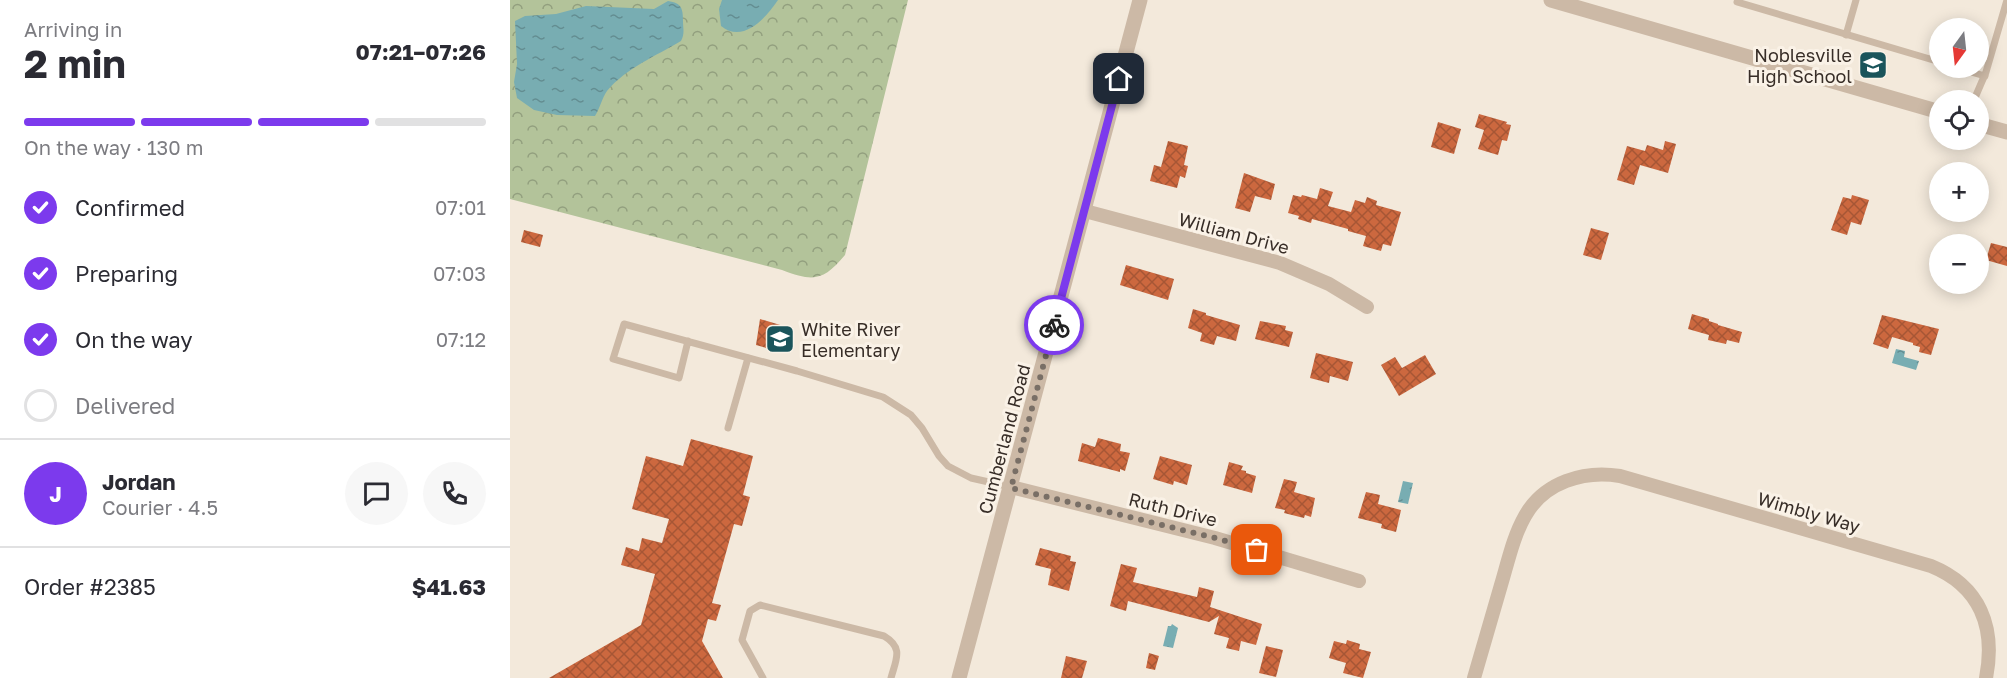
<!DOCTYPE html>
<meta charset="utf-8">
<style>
:root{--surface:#fff;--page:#f7f7f7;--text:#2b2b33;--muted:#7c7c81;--line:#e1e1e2;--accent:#7c3aed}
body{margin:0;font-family:"Golos Text",sans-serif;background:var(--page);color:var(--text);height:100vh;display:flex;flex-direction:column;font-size:22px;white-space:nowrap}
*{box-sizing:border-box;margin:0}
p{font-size:20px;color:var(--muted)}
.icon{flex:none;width:33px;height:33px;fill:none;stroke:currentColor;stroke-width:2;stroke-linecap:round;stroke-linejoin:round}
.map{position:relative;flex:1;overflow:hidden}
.side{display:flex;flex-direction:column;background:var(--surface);width:510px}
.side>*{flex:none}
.needle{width:39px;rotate:195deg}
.controls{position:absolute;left:1419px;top:18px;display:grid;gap:12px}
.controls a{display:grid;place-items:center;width:60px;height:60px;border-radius:50%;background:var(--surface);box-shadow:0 3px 15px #0003;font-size:30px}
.pin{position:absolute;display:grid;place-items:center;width:51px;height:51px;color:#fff;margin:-26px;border-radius:12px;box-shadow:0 3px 9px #0006}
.courier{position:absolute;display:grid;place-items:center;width:60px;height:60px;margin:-30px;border:4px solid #7c3aed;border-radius:50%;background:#fff;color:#222;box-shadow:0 2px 8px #0007}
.headline em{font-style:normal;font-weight:700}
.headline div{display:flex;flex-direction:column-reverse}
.headline{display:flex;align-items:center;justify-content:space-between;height:102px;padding:0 24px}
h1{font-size:39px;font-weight:700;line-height:45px}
.bar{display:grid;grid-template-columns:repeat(4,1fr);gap:9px 6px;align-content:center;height:72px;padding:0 24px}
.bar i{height:8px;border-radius:4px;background:var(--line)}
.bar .on{background:var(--accent)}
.bar p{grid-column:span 4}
.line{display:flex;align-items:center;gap:15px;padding:0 24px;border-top:2px solid var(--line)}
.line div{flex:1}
.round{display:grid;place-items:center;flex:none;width:63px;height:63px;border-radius:32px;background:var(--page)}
ol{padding:0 24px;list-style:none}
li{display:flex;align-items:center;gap:18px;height:66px}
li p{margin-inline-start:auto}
li .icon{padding:6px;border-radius:50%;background:var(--accent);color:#fff;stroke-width:4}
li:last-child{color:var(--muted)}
li i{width:33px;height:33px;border:3px solid var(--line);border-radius:50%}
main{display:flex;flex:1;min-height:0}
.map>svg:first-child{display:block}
.forest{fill:url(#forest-crowns)}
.water{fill:url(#water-ripples)}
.building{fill:url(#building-cross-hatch)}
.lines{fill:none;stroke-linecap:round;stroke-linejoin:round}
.service{stroke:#ccb9a6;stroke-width:7}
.minor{stroke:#ccb9a6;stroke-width:14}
.tertiary{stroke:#ccb9a6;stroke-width:15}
.done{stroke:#796f66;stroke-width:6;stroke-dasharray:0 10.8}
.route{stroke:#7c3aed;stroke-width:8}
.labels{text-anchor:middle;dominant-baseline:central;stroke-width:6;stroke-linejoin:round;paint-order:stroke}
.poi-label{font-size:18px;fill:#372d27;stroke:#faf2e7;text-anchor:end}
.street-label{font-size:18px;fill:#372d27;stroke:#faf2e7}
</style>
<main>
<section class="side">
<div class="headline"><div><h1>2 min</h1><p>Arriving in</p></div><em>07:21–07:26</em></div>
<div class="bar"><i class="on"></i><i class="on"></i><i class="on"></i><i></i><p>On the way · 130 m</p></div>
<ol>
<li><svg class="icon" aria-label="check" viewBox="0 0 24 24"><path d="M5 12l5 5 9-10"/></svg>Confirmed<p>07:01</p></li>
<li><svg class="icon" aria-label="check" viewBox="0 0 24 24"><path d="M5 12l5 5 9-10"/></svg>Preparing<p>07:03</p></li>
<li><svg class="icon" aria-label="check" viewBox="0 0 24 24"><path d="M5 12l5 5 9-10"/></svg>On the way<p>07:12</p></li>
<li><i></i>Delivered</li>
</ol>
<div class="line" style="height:108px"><b class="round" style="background:var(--accent);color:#fff">J</b><div><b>Jordan</b><p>Courier · 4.5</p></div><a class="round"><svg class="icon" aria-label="chat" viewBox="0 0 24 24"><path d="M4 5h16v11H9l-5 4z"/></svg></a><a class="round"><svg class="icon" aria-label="phone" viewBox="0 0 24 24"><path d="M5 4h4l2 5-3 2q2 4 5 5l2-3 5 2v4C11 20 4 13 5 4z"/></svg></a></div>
<div class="line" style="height:78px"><div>Order #2385</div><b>$41.63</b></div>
</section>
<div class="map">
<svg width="1497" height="678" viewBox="0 0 1497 678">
<defs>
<pattern id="forest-crowns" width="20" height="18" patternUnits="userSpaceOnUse" patternTransform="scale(1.5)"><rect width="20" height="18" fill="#b3c39a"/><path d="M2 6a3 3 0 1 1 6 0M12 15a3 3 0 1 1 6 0" fill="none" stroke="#929f7e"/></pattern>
<pattern id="water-ripples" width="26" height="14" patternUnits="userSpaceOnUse" patternTransform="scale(1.5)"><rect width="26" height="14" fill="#78adb2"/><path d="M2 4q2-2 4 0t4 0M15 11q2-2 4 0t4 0" fill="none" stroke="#638d91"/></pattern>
<pattern id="building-cross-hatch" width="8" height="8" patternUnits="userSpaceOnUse" patternTransform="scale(1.5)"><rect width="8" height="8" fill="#cc683f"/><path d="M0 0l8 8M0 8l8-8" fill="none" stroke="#a65635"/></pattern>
</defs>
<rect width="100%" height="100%" fill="#f3e9db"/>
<path class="forest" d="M0,0H398L335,255C313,281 304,282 272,270L0,199Z"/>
<g class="water">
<path d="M212,0H268C256,18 233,44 211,26L209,9Z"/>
<path d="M158,1C172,3 173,9 173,21C173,29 175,33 171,41C146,56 116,68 97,91C92,98 90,108 85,116L47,115L24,110L7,98L4,82L7,64L5,21L15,16L46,14L76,6L144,9Z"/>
<path d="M1386,349L1395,351L1394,357L1409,361L1406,370L1382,363Z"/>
<path d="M893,481L903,483L898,504L888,502Z"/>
<path d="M662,624L668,628L663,648L653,646L658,626H661Z"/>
</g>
<g class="building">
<path d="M969,114L997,122L996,124L1001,125L997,141L992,140L988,155L968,149L974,130L965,127Z"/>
<path d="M928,122L951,129L944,154L921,147Z"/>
<path d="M658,141L678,146L674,165L678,166L675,178L670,176L667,188L640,181L644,165L651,167Z"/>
<path d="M1155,141L1166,144L1158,173L1130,165L1124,185L1107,180L1117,146L1135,151L1137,145L1153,150Z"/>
<path d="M734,173L765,184L761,200L745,196L740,212L725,208Z"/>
<path d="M810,188L823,192L818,206L841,212L845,200L855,203L857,197L867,201L866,205L891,212L881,246L873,244L871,251L853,246L856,236L838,231V229L802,219L801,223L788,219L789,216L778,213L783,195L791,197L792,195L807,199Z"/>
<path d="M1342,195L1359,200L1351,225L1341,222L1337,235L1321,230L1333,197L1341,199Z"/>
<path d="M1081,228L1099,233L1091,260L1073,255Z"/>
<path d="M14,230L33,235L30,247L11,242Z"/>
<path d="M1481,243L1497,247V266L1476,260Z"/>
<path d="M616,265L664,279L658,300L610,285Z"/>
<path d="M683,309L696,313V315L730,325L726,341L707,336L704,345L690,341L692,333L678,328Z"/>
<path d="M1182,314L1199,319V321L1208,324V325L1232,332L1229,343L1217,340L1216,344L1198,340L1199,335L1178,329Z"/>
<path d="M1372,315L1429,329L1421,355L1409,352L1410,347L1403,345V343L1382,337L1378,349L1363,344Z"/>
<path d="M250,319L277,327L271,352L246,345Z"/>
<path d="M750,321L776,326L775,330L783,332L779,347L745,339Z"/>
<path d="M806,353L843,362L838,381L820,376L819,383L800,378Z"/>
<path d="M915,355L926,374L889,396L871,365L885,357L892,368Z"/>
<path d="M588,438L611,444L610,451L620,453L615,471L610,469V472L568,461L572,443L585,447Z"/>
<path d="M181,439L243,456L233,495L240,497L232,526L224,524L202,603L211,605L206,621L198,619L192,641L213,678H39L131,625L145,574L111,565L116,547L129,551L132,538L152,543L159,519L122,509L136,456L173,466Z"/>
<path d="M650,456L682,465L677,485L664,481L663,485L643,479Z"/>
<path d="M719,462L733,466L731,470L736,471V473L746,476L742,493L713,485Z"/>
<path d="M774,479L787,482L784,492L805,498L801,517L795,515L794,518L774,513L775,510L765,508Z"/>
<path d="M856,492L870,495L868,504L891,510L886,532L871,528L872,524L848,518Z"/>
<path d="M530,548L561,556L560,561L566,562L559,591L538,585L541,569L525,565Z"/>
<path d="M611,564L627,568L623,582L687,597L689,587L704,591L700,607L752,624L746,645L731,641L729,651L716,648L719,638L704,634L709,616L699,622L618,601L616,611L600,606Z"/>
<path d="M837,640L850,644L849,649L861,652L853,678L833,673L836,663L819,658L824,641L836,644Z"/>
<path d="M756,646L773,650L766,677L749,673Z"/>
<path d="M639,653L649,656L645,670L636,668Z"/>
<path d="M556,656L577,661L572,678H551Z"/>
</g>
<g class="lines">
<g class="service">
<path d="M1227,2L1430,62"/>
<path d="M1336,35L1346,0"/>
<path d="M1447,68L1475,76"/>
<path d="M1464,100L1476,72L1497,0"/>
<path d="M178,341L169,378L103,359L114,324L287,371L373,397L401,415L412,428L429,456L438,466L461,478L501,487"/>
<path d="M218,428L238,358"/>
<path d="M253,678L232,640L240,611L250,605L374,636C394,648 386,659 381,678"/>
</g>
<g class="minor">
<path d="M575,211L770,263L819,284L857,307"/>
<path d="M501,487L705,538L849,581"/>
<path d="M964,678C973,647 982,616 991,585C998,562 1003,537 1015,516C1034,482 1074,470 1110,476L1421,566C1470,586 1486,627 1476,678"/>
</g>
<g class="tertiary">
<path d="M1041,0L1430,112"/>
<path d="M1468,124L1497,132"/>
<path d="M449,678L630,0"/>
</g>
</g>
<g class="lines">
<path class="done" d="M544,325L501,488L705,538L747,550"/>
<path class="route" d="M544,325L609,79"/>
</g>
<defs>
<g id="school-square" transform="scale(1.5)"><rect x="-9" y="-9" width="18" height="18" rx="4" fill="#1a545b" stroke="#faf2e7"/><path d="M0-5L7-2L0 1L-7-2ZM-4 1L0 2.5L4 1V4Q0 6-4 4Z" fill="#fff"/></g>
</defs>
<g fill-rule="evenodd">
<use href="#school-square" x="1363" y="65"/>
<use href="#school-square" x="270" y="339"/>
</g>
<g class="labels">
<g class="poi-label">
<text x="1342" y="55">Noblesville<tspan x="1342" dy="21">High School</tspan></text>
<text x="291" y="329" text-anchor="start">White River<tspan x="291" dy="21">Elementary</tspan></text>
</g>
<g class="street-label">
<text transform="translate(724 233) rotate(15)">William Drive</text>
<text transform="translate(494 439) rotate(-75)">Cumberland Road</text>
<text transform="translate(663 509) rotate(14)">Ruth Drive</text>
<text transform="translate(1299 512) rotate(16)">Wimbly Way</text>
</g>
</g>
</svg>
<div class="controls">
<a><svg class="needle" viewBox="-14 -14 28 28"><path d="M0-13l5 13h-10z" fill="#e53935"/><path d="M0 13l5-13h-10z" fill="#7c7c81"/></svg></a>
<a><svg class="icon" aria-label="locate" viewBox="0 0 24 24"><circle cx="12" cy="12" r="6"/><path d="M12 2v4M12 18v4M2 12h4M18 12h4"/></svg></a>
<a>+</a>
<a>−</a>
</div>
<div class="pin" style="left:747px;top:550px;background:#ea580c"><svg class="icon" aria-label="bag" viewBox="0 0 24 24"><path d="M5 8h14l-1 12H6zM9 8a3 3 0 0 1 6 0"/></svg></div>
<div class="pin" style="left:609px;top:79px;background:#1f2937"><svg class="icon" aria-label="home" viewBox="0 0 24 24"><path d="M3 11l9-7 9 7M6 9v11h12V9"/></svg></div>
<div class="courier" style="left:544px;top:325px"><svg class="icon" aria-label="bike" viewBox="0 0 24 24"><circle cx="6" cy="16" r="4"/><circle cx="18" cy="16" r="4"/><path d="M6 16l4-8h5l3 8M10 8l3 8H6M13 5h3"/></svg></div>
</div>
</main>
